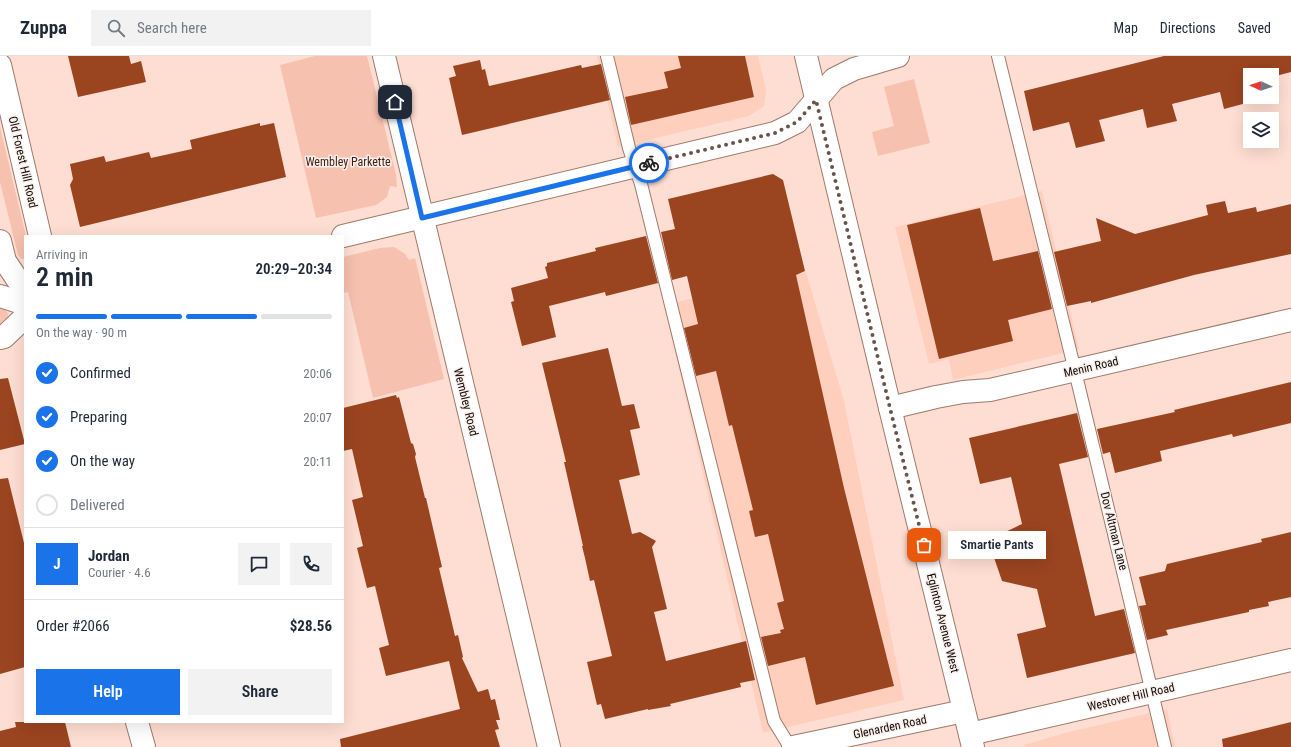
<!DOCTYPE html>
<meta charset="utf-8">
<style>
:root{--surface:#fff;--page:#f2f2f3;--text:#1f2937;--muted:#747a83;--line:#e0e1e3;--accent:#1a73e8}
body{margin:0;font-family:"Roboto Condensed",sans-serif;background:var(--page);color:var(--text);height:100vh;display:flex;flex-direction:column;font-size:15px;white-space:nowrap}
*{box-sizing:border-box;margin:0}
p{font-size:13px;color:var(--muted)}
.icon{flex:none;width:22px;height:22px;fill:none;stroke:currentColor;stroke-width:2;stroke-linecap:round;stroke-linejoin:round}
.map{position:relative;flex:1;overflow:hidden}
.panel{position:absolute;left:24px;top:179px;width:320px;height:488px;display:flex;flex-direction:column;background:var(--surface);border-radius:0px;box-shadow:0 4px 16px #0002}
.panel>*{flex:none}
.needle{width:26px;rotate:273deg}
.buttons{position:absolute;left:1243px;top:12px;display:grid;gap:8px}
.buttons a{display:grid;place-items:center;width:36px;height:36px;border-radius:0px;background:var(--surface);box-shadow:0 4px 16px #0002;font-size:20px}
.pin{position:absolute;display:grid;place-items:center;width:34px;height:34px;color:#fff;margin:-17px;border-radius:8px;box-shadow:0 2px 6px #0006}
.courier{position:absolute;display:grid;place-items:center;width:40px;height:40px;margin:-20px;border:3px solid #1a73e8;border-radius:50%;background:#fff;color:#222;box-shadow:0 1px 5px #0007}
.bubble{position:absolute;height:28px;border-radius:0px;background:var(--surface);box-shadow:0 4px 16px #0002;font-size:13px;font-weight:600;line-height:28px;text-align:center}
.overview em{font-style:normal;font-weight:600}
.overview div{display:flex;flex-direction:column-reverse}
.overview{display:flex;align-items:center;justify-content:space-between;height:68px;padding:0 12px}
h1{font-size:26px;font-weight:600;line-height:30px}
.bar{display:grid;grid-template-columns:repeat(4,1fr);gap:6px 4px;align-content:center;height:48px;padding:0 12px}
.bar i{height:5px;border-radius:3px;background:var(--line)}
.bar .active{background:var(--accent)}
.bar p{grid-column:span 4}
.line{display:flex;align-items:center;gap:10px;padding:0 12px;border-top:1px solid var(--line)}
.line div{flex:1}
.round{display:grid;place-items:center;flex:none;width:42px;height:42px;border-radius:0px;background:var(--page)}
ol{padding:0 12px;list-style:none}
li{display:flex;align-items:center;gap:12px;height:44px}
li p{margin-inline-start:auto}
li .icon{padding:4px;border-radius:50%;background:var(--accent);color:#fff;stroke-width:4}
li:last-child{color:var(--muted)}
li i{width:22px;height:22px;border:2px solid var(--line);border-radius:50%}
.cta{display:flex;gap:8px;margin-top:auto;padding:8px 12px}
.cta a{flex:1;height:46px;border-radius:0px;background:var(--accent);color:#fff;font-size:16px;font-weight:600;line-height:46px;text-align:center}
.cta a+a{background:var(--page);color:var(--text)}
header{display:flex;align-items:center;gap:24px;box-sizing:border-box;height:56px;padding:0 20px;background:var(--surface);border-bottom:1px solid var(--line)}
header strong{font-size:19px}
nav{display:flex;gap:22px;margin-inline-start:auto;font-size:14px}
.search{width:280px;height:36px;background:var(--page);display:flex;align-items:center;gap:10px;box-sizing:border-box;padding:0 14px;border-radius:0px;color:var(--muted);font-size:15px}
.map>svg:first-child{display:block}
.built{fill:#ffcfbe}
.green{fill:#f6c1ae}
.building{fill:#9b4420}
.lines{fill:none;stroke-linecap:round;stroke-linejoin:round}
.lane-casing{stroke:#9e7a6d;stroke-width:14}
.street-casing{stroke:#9e7a6d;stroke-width:24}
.primary-casing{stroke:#9e7a6d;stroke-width:24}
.lane{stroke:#fff;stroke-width:12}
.street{stroke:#fff;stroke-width:22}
.primary{stroke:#fff;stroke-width:22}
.done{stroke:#67544d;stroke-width:4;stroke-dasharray:0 7.2}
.route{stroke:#1a73e8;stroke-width:5}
.labels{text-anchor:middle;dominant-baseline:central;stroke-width:3;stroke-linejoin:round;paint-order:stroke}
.street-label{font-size:12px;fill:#160a06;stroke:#f9f1ee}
.park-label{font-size:12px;fill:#421d0f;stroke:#f9f1ee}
</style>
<header>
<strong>Zuppa</strong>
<div class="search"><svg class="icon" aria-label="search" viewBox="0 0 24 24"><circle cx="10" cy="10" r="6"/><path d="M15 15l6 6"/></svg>Search here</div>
<nav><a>Map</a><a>Directions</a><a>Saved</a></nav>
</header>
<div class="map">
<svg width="1291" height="691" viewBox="0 0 1291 691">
<rect width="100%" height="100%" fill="#feded2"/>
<g class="built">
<path d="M597,0H758L766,34L764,50L749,60L618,91Z"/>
<path d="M1042,135L1079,293L953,324L949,303L929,308L895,171Z"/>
<path d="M806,216L844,345L904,644L763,677L664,249Z"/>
<path d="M1167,653L1175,691H1025L1024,689L1065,677Z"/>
</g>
<g class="green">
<path d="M315,0H367L396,119L397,131L390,130L387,141L376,149L316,162L280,9Z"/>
<path d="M914,23L930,87L878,100L872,76L894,70L884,31Z"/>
<path d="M0,71L26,180H25V203H21L18,199L0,126Z"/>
<path d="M394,191L405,198L409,204L415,202L444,323L373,342L348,236L343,237V201L380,192Z"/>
<path d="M0,252L5,253L8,258V265L0,270Z"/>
</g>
<g class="building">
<path d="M68,0H129L131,8L141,5L146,26L78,41Z"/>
<path d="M678,0H745L754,41L631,69L625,41L668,32L664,16L681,12Z"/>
<path d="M1164,0H1291V16L1272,21V19H1250V27H1249L1250,41H1252L1254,45L1224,53L1220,36L1172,48L1177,65L1147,72L1143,53L1099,64L1105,85L1076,92L1069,66L1033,75L1024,35Z"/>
<path d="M480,4L482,14L485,13L489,30L581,9L582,12L601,8L610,44L462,79L449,22L456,20L453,10Z"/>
<path d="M260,67V70L274,67L286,121L80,171L70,129L73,123L70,108L104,100L106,106L149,96L151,102L192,93L190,84Z"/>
<path d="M773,118L783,124L805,215L796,219L844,432L894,630L816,649L805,601L768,610L761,581L781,577L780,574L784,573L777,547L784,545L768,478L755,481L749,455L753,454L732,369L729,370L716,315L696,320L684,272L698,268L687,220L672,224L661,176L675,173L668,143Z"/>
<path d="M1225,145L1228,157L1256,151L1257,156L1291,148V198L1194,219L1091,247V245L1067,250L1054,196L1101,185L1096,162L1135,178L1208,159L1206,149Z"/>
<path d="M980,152L993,205L1038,195L1052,253L1008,264L1013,285L939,303L907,169Z"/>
<path d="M646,180L658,227L606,240L605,236L549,250L556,281L522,290L511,246L514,245L511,232L548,222L545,211L547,210V207L596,195L595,192Z"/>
<path d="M608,292L622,350L634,348L640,372L630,374L640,419L619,424L632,478L640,476L656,485L652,491L667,553L654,556L666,605L746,585L755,624L740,627L741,631L670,648L671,650L648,654V653L605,663L601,648L597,649L587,606L612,600L594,524L590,525L585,502L582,490H583L564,406H566L542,307Z"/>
<path d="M8,322L25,388L0,394V323Z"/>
<path d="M1291,326V367L1233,381L1232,378L1160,395L1162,405L1115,417L1110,396L1103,398L1097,373L1175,356L1174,354Z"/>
<path d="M396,339L397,342L399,341L411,387L413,388L416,398L415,401L425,442H426L442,511L439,512L455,580L458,579L463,601L462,602L478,636L488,633L491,644L495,643L500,664H496L499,673L495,674L500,691H341L340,683L460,653L449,605L386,620L379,592L389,589L375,530L367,532L357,492L363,490L352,444L363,441L352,393L343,395V352Z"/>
<path d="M1077,357L1088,401L1059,408L1095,560L1124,553L1135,597L1027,622L1017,578L1046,571L1037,533L1002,525L988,484L1022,468L1011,421L980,428L969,382Z"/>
<path d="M8,422L25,491V611L0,618V423Z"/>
<path d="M1291,476V541L1268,546L1269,550L1249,554V556L1166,574L1168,579L1147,584L1139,550L1146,549L1139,521L1165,515L1167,508L1262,486L1261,483Z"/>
<path d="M15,666H65L71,691H0V675L16,671Z"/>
<path d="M1291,666V691H1223L1222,683Z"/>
</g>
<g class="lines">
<g class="lane-casing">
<g id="lane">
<path d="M607,0L629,92L641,128L774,665L790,691"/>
<path d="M998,0L1075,315L1165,691"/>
</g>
</g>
<g class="street-casing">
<g id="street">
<path d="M384,0L549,691"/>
<path d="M0,9L40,180"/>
<path d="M343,180L775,77L797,66L834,23L854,13L898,0"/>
<path d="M0,185L5,205L25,235"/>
<path d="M0,240L25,248"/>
<path d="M0,282L4,281L25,261"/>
<path d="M890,352L936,341L963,336L990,334L1291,264"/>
<path d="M137,666L144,691"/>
<path d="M970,678L1291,604"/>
<path d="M793,691L964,655"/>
</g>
</g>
<g class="primary-casing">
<path id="primary" d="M806,0L890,352L973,691"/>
</g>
<use href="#lane" class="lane"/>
<use href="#street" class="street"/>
<use href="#primary" class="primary"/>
</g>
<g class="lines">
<path class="done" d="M649,107L775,77L797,66L816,44L890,352L924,489"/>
<path class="route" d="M395,46L422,162L649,107"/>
</g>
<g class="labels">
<g class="street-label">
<text transform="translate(23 106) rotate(77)">Old Forest Hill Road</text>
<text transform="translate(1091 311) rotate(-13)">Menin Road</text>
<text transform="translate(466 346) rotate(76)">Wembley Road</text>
<text transform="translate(1114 475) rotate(76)">Dov Altman Lane</text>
<text transform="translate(943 567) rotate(76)">Eglinton Avenue West</text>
<text transform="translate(1131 641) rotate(-13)">Westover Hill Road</text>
<text transform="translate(890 671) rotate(-12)">Glenarden Road</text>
</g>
<g class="park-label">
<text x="348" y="106">Wembley Parkette</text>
</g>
</g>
</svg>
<div class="buttons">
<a><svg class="needle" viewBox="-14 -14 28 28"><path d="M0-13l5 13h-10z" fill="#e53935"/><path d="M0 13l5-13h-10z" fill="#747a83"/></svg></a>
<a><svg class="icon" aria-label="layers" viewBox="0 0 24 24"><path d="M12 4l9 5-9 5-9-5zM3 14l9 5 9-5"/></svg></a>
</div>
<div class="pin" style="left:924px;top:489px;background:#ea580c"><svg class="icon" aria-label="bag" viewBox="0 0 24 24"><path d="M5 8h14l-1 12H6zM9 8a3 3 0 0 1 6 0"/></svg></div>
<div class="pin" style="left:395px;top:46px;background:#1f2937"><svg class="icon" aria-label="home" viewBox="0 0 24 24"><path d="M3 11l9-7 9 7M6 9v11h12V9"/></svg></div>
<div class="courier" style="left:649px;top:107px"><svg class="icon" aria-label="bike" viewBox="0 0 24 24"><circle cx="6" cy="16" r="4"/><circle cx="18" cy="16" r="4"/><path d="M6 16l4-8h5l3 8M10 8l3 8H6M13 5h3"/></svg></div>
<div class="bubble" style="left:948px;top:475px;width:98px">Smartie Pants</div>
<section class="panel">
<div class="overview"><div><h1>2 min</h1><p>Arriving in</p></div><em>20:29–20:34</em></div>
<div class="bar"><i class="active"></i><i class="active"></i><i class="active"></i><i></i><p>On the way · 90 m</p></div>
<ol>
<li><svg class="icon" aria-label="check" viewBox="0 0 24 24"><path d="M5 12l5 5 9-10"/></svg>Confirmed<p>20:06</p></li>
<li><svg class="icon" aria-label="check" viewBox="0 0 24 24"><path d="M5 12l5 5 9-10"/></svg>Preparing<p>20:07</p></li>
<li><svg class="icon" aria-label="check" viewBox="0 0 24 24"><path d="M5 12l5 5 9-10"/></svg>On the way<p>20:11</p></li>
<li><i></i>Delivered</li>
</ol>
<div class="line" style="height:72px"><b class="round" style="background:var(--accent);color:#fff">J</b><div><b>Jordan</b><p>Courier · 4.6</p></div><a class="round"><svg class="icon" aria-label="chat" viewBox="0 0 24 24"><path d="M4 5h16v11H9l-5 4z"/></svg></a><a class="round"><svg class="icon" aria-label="phone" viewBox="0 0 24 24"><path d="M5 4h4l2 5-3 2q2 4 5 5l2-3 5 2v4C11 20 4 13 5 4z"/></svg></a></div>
<div class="line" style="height:52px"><div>Order #2066</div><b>$28.56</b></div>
<div class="cta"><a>Help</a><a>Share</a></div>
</section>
</div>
